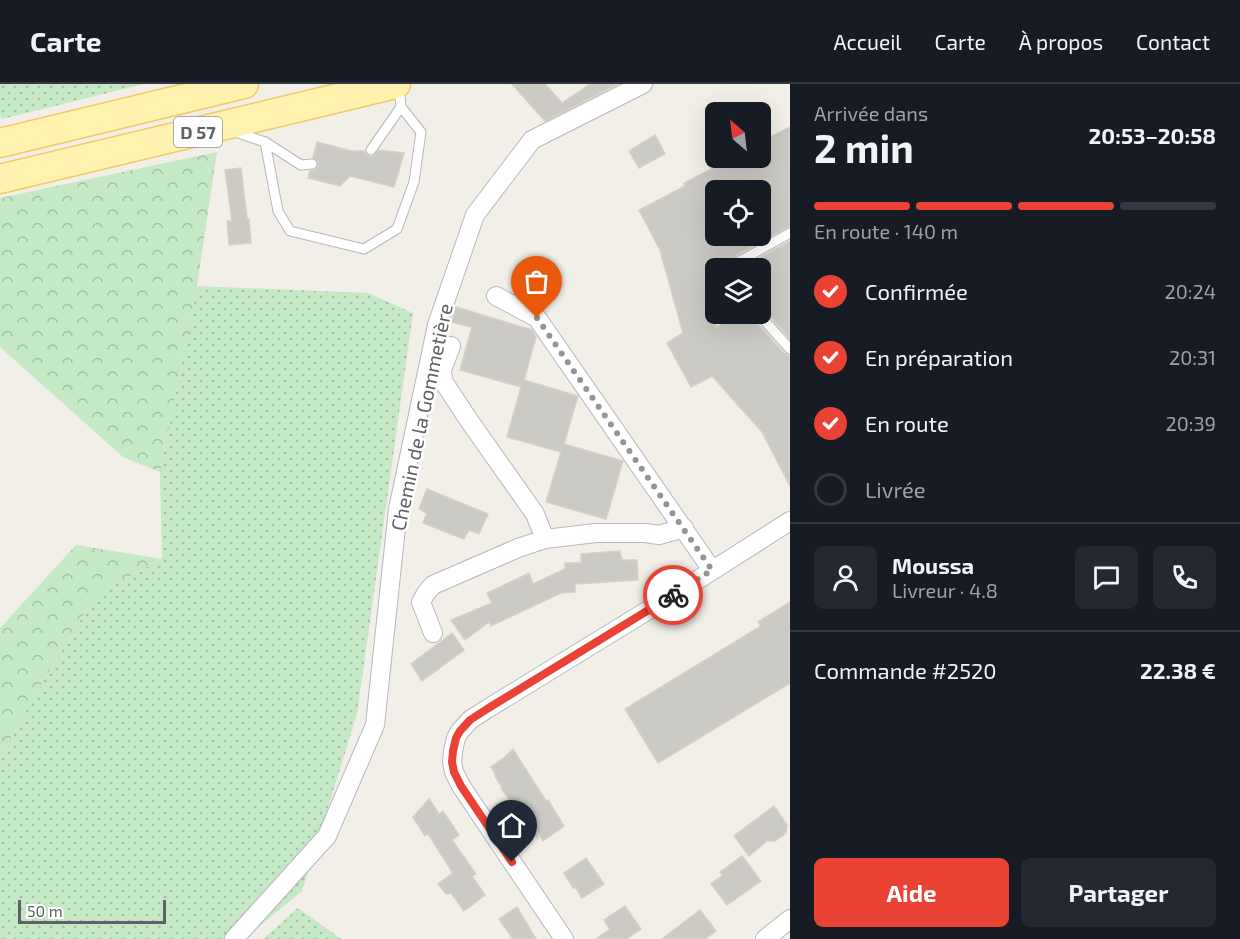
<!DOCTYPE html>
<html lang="fr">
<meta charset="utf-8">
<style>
:root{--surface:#171b24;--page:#242831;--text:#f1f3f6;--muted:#9ea1a6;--line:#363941;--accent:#ea4335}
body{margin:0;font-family:"Exo 2",sans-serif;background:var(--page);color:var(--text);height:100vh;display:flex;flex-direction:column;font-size:22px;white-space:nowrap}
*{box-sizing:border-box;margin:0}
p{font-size:20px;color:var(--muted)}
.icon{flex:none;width:33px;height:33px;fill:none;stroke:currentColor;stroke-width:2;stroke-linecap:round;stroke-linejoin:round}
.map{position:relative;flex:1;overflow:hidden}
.sheet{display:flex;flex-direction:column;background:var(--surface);width:450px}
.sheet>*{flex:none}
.needle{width:39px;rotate:332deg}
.controls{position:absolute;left:705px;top:18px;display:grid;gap:12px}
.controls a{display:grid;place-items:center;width:66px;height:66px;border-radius:9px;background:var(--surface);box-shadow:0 6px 24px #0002;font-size:30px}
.scale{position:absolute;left:18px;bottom:15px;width:148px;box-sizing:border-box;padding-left:6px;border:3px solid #5f6368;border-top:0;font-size:16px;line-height:21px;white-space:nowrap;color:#5f6368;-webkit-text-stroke:4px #fff;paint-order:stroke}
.pin{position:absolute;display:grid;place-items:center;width:51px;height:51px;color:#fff;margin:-62px -26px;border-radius:50% 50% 50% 0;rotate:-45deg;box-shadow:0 0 6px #0007}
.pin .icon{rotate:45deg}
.courier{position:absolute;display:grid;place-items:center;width:60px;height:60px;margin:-30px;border:4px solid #ea4335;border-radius:50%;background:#fff;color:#222;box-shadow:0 2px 8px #0007}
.head em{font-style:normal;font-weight:700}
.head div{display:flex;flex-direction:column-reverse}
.head{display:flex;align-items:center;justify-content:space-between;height:102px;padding:0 24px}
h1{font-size:39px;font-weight:700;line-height:45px}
.bar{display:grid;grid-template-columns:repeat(4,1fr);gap:9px 6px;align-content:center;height:72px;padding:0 24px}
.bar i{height:8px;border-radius:4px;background:var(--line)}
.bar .current{background:var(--accent)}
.bar p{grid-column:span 4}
.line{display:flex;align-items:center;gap:15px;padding:0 24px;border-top:2px solid var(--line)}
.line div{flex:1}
.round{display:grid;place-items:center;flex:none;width:63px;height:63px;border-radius:9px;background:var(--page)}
ol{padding:0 24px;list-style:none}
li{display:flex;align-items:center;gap:18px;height:66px}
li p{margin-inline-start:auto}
li .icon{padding:6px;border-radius:50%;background:var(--accent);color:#fff;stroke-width:4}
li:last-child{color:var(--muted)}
li i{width:33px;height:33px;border:3px solid var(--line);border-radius:50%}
.action{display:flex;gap:12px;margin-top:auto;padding:12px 24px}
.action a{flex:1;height:69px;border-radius:9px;background:var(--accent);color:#fff;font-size:24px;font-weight:700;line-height:69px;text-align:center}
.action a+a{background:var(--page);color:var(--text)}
header{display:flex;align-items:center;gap:36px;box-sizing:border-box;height:84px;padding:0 30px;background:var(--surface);border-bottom:2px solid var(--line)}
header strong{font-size:28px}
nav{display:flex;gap:33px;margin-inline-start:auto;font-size:21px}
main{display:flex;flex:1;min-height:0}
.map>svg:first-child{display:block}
.grass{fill:url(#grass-dots)}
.forest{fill:url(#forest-crowns)}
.building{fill:#cccac5;stroke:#d6d1c6;stroke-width:1.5;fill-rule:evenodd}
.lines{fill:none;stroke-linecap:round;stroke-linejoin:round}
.lane-casing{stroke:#b5b8bc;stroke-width:11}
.street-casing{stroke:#b5b8bc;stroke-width:20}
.primary-casing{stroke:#f2c960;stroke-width:31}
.lane{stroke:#fff;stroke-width:9}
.street{stroke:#fff;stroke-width:18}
.primary{stroke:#fff2af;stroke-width:28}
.done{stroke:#929495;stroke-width:6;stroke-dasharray:0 10.8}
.route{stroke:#ea4335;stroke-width:8}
.labels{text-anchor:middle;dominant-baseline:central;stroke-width:5;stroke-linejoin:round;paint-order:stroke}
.shield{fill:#fff;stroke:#8f9295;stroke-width:1.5}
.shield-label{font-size:18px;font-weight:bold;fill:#5f6368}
.street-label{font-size:20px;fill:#5f6368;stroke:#fff}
</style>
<header>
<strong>Carte</strong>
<nav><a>Accueil</a><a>Carte</a><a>À propos</a><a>Contact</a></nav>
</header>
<main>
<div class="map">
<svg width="790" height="855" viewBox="0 0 790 855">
<defs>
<pattern id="grass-dots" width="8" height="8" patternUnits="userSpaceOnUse" patternTransform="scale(1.5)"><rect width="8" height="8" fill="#c5e8c5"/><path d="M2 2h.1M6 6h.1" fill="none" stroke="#a3c0a4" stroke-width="1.8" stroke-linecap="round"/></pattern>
<pattern id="forest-crowns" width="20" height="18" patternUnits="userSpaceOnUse" patternTransform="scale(1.5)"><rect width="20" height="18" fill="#c5e8c5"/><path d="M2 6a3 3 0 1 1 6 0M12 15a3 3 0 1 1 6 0" fill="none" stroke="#a3c0a4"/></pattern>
</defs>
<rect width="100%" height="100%" fill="#f1efe8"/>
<g class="grass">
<path d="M0,0H144L2,35L0,32Z"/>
<path d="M197,202L368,209L413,229L357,630L302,807L244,855H0V675L30,619L96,510L162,475L160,388Z"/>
<path d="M298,824L341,855H263Z"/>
</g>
<g class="forest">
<path d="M217,68L197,202L160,388L123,373L0,263V114Z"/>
<path d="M76,461L162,475L96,510L30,619L0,675V544Z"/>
</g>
<g class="building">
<path d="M512,0H545L562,19L590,0H618L545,37Z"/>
<path d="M790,43V142L736,171L733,177L736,184H709L716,206V244L735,230H753L757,239L785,270L790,272V402L762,348L712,292L691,303L667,259L683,249L660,166L639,126L685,102L684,99L732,74H760V58ZM716,106H760V152H716Z"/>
<path d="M655,51L665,70L639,84L629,67Z"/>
<path d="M317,58L351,67H364L367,71L370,73L374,72L379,66L404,69L394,103L350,92L340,102L308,94L310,87L315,86L318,82V77L313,74Z"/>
<path d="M241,84L247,135H249L251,159L229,161L227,137H232L225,86Z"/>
<path d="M790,157V255L768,230L765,224L760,222V184H750L749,180Z"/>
<path d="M456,223L532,246L536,253L524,296L578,312L564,360L623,377L606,435L546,418L561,368L507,353L521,303L460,286L472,243L451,238Z"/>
<path d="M427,405L488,430L479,450L469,446L464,455L423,439L427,429L419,425Z"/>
<path d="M620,467L622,476H637L638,496L575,500V508L561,509L491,542L489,538L465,556L451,536L492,519L487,509L529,489L533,500L565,485V479H581V470Z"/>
<path d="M790,518V599L658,679L625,625L761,542L758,538Z"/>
<path d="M452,549L464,566L422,597L411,580Z"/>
<path d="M513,665L546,717L548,716L564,742L543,757L537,747L538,755L516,721L514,723L501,704L502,703L495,692L496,691L491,683L505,673Z"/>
<path d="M429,715L439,730L443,727L459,751L452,756L476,790L472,792L485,811L464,827L451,809L446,810L438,800L453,789L428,750L425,752L413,733Z"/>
<path d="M774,722L787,741L786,749L775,757H767L749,772L734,752Z"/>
<path d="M742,772L761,797L727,821L711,800L723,791L720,788Z"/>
<path d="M586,774L604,800L582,814L575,803L573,804L564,789Z"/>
<path d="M625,822L641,845L626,855H596L610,845L604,836Z"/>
<path d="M517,823L536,855H513L499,835Z"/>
<path d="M700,826L716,847L705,855H662Z"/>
</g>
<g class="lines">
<g class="lane-casing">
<g id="lane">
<path d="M232,47L265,58L301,81L312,80"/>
<path d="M265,58L278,127L290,147L364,165L397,145L414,98L421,48L401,23L399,2"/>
<path d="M371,66L401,23"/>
<path d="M743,184L740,177L790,149"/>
<path d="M760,229L762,234L790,265"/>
</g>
</g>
<g class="street-casing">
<g id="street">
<path d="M496,212L537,234L712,486"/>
<path d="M451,262L442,286L443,297L468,335L535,430L545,455"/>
<path d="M433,549L421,518L426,509L433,501L518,464L545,455L596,449H645L659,451L684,444"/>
<path d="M234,855L327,752L375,641L398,425L437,241L475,131L532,56L643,0"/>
<path d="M564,855L461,702L454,688L452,678L453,667L456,654L460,647L470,636L487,625L699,495L790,437"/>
<path d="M765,855L790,835"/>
</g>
</g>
<g class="primary-casing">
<g id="primary">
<path d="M0,59L244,0"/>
<path d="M0,95L396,0"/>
</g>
</g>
<use href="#lane" class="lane"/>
<use href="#street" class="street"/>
<use href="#primary" class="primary"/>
</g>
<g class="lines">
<path class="done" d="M537,234L712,486L673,511"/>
<path class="route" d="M512,778L461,702L454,688L452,678L453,667L456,654L460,647L470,636L487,625L673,511"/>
</g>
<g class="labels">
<rect class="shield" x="174" y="33" width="48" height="30" rx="4.5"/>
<g class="shield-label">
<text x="198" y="48">D 57</text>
</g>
<g class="street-label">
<text transform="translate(421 333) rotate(-78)">Chemin de la Gommetière</text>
</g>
</g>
</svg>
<div class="controls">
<a><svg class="needle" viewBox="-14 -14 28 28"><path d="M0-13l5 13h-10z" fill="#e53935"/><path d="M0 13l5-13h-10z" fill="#9ea1a6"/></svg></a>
<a><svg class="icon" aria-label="locate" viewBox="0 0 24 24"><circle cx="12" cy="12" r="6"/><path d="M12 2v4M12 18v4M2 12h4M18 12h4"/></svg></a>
<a><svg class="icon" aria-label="layers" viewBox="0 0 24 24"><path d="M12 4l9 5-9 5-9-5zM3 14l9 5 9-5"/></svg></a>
</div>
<div class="scale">50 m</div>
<div class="pin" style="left:537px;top:234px;background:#ea580c"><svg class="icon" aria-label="bag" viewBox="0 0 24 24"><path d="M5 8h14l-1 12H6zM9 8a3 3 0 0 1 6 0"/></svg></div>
<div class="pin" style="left:512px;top:778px;background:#1f2937"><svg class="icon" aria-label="home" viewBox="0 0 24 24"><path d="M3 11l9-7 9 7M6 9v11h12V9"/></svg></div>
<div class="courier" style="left:673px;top:511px"><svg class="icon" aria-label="bike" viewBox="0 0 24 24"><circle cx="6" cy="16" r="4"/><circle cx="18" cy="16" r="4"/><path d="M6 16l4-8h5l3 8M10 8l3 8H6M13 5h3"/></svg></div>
</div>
<section class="sheet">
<div class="head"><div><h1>2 min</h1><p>Arrivée dans</p></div><em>20:53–20:58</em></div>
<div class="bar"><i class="current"></i><i class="current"></i><i class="current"></i><i></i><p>En route · 140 m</p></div>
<ol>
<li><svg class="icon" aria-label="check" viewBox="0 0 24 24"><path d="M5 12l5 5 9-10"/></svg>Confirmée<p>20:24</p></li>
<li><svg class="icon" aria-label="check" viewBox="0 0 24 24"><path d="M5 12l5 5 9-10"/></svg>En préparation<p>20:31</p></li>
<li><svg class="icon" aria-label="check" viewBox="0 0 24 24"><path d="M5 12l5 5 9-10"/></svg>En route<p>20:39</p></li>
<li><i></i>Livrée</li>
</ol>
<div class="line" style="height:108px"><a class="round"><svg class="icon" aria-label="person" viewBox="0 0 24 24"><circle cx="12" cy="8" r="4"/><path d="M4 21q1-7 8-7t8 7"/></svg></a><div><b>Moussa</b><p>Livreur · 4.8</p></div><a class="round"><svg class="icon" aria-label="chat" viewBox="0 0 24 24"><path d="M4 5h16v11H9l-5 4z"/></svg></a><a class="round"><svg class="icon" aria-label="phone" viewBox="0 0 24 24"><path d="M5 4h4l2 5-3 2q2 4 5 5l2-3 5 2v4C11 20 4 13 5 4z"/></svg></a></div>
<div class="line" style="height:78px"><div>Commande #2520</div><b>22.38 €</b></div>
<div class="action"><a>Aide</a><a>Partager</a></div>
</section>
</main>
